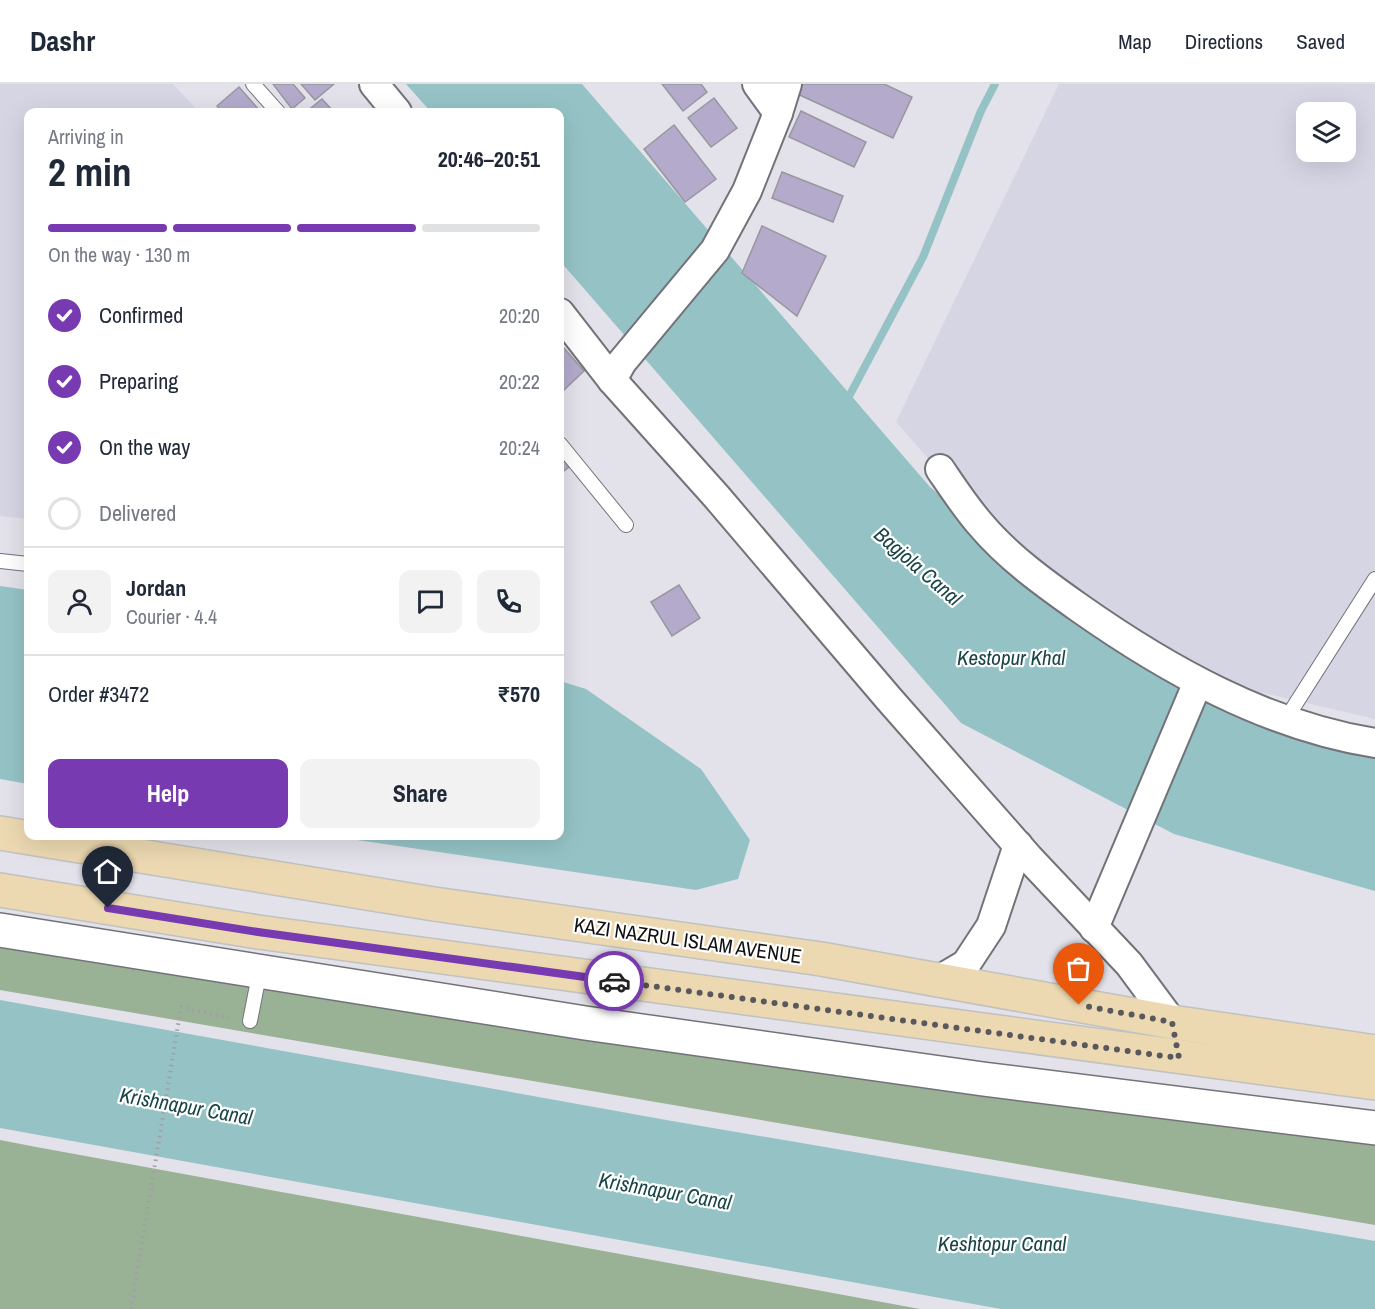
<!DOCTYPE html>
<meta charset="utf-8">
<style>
:root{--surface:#fff;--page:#f2f2f3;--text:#1f2937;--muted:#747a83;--line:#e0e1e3;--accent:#773ab0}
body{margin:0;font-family:"Archivo Narrow",sans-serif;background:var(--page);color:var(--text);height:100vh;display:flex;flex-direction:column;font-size:22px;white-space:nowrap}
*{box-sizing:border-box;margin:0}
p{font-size:20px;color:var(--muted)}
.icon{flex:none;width:33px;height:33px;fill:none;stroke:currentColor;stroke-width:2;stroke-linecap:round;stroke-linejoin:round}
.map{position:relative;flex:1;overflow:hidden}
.panel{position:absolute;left:24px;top:24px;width:540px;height:732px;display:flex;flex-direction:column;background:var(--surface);border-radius:12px;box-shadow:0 6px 24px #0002}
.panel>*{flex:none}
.tools{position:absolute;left:1296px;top:18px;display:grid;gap:12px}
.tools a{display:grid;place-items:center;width:60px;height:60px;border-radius:12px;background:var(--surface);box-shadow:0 6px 24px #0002;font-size:30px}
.pin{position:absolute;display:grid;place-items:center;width:51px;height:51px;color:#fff;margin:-62px -26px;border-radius:50% 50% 50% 0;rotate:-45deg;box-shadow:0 0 6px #0007}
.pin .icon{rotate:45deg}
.courier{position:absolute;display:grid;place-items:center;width:60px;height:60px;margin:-30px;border:4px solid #773ab0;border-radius:50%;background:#fff;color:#222;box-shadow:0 2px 8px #0007}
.headline em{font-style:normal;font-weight:700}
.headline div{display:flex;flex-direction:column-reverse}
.headline{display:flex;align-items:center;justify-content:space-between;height:102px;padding:0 24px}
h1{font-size:39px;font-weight:700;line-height:45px}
.bar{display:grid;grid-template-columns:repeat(4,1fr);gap:9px 6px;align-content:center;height:72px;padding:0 24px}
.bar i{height:8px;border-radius:4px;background:var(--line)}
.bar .current{background:var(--accent)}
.bar p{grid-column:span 4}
.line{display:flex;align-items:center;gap:15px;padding:0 24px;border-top:2px solid var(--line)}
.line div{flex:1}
.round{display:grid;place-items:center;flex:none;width:63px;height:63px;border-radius:12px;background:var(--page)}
ol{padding:0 24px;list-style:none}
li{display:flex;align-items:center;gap:18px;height:66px}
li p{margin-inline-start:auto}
li .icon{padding:6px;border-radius:50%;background:var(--accent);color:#fff;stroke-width:4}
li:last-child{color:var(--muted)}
li i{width:33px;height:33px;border:3px solid var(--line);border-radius:50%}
.primary-button{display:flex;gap:12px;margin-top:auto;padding:12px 24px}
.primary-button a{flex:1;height:69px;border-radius:12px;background:var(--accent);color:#fff;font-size:24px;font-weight:700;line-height:69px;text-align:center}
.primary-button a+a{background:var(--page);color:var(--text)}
header{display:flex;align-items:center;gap:36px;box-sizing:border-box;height:84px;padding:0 30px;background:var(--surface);border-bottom:2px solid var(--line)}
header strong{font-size:28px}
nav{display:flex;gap:33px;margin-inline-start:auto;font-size:21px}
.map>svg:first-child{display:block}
.built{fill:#d6d5e4;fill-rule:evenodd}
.forest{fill:#99b194}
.water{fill:#95c3c5}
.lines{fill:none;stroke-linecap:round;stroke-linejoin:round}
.stream{stroke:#95c3c5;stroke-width:8}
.building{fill:#b4aacc;stroke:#99979e;stroke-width:1.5}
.lane-casing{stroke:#727279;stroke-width:16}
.street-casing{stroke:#727279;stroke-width:32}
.secondary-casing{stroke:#727279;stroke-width:36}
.primary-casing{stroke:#c1c1c1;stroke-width:36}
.path{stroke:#9f9fa5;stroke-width:4;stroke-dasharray:1.5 4.5;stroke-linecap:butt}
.lane{stroke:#fff;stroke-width:14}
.street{stroke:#fff;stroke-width:28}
.secondary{stroke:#fff;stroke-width:33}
.primary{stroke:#ecd9b2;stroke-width:33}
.done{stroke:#59595d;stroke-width:6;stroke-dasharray:0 10.8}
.route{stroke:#773ab0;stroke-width:8}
.labels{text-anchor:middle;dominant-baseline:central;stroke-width:4.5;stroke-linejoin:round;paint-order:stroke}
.street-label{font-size:20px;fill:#0f0f11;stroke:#fff}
.water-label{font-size:21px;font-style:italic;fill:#1a4547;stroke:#fff}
</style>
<header>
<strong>Dashr</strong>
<nav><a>Map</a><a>Directions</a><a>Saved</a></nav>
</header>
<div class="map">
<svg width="1375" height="1225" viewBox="0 0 1375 1225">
<rect width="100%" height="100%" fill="#e3e2ea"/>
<g class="built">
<path d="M0,0H173L199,28H28V435L0,432Z"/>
<path d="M1059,0H1375V635L1199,594L1015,472L896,338ZM1306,28H1346V68H1306Z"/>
</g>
<g class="forest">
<path d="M0,841L1375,1048V1141L0,906Z"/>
<path d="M0,1056L31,1062L920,1225H0Z"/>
</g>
<g class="water">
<path d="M406,0H582L930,403L1175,602L1375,652V807L1174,750L961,639L560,177V28H431Z"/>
<path d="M0,502L28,506V700L0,695Z"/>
<path d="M560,597L586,605L701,685L750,756L738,795L696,806L330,752H560Z"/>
<path d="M0,916L672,1037L1375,1157V1225H1001L0,1044Z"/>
</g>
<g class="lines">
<path class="stream" d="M845,320L923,173L981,27L995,0"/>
</g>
<g class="building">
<path d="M273,0H293L305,14L292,25Z"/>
<path d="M301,0H334L315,16Z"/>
<path d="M662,0H701L707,8L683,27Z"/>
<path d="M794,0H884L912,13L893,54L791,7Z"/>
<path d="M239,3L261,28H223L217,22Z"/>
<path d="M714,14L737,44L711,63L688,34Z"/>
<path d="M322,15L334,28H306Z"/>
<path d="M801,27L866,58L854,83L789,53Z"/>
<path d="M674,41L716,95L685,118L644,65Z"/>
<path d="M782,88L843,112L833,138L772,114Z"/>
<path d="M762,142L826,172L797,232L742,189Z"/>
<path d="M564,264L584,287L564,306L560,302V268Z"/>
<path d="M560,370L569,383L560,390Z"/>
<path d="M679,501L700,534L672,552L651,518Z"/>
</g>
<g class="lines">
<g class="lane-casing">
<g id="lane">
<path d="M253,0L278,28"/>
<path d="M560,360L626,441"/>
<path d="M0,477L28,480"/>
<path d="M1286,635L1375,495"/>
<path d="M250,937L260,886"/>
</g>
</g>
<g class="street-casing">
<g id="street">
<path d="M374,0L397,28"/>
<path d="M757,0L778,29"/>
<path d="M560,229L612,296L716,412L889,615L1029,774L1129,880L1172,938"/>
<path d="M612,296L622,278L715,166L747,107L778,29L787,0"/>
<path d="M940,385C953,404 966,424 981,441C1008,473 1044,499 1078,523C1166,585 1267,642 1375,659"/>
<path d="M1094,844L1198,598"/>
<path d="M939,896L966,880L991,842L1018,761"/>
</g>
</g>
<g class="secondary-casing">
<path id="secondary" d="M0,846L585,939L983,995L1375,1044"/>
</g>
<g class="primary-casing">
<g id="primary">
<path d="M0,749L434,820L821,875L1172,938L1375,968"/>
<path d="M0,806L258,848L1375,999"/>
</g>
</g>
<path class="path" d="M131,1225L181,923L232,934"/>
<use href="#lane" class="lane"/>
<use href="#street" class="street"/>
<use href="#secondary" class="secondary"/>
<use href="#primary" class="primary"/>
</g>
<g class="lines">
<path class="done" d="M614,897L1179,974L1172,938L1079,921"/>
<path class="route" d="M108,824L258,848L614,897"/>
</g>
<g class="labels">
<g class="street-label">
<text transform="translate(688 856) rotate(8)">KAZI NAZRUL ISLAM AVENUE</text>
</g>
<g class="water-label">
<text transform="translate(918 482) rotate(41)">Bagjola Canal</text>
<text x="1011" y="573">Kestopur Khal</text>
<text transform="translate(186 1022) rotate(10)">Krishnapur Canal</text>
<text transform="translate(665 1107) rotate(10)">Krishnapur Canal</text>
<text x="1002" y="1159">Keshtopur Canal</text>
</g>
</g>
</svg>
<div class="tools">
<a><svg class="icon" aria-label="layers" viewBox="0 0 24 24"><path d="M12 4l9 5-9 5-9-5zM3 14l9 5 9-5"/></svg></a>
</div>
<div class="pin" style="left:1079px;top:921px;background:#ea580c"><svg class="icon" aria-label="bag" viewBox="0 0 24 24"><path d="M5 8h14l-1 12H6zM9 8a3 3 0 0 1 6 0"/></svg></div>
<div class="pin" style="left:108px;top:824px;background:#1f2937"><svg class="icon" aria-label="home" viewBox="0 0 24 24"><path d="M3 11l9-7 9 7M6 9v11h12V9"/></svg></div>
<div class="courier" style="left:614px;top:897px"><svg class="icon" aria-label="car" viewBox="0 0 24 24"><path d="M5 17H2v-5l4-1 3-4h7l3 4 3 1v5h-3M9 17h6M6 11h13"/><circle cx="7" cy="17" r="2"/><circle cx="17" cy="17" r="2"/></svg></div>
<section class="panel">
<div class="headline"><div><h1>2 min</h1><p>Arriving in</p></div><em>20:46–20:51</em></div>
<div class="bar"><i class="current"></i><i class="current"></i><i class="current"></i><i></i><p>On the way · 130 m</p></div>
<ol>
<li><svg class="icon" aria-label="check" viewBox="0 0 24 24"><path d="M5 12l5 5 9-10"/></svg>Confirmed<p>20:20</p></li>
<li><svg class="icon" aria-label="check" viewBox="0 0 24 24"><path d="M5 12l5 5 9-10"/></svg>Preparing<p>20:22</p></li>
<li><svg class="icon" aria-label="check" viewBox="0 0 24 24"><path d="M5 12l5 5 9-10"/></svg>On the way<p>20:24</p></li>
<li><i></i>Delivered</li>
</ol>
<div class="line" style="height:108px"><a class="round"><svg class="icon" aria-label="person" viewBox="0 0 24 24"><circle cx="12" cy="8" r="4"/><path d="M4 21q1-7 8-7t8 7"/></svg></a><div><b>Jordan</b><p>Courier · 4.4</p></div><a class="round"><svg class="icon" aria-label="chat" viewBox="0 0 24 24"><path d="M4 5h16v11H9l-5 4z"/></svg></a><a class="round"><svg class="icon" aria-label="phone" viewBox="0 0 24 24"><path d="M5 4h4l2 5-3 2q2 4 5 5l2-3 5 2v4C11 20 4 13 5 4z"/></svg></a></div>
<div class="line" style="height:78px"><div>Order #3472</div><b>₹570</b></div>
<div class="primary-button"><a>Help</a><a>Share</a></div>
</section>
</div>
